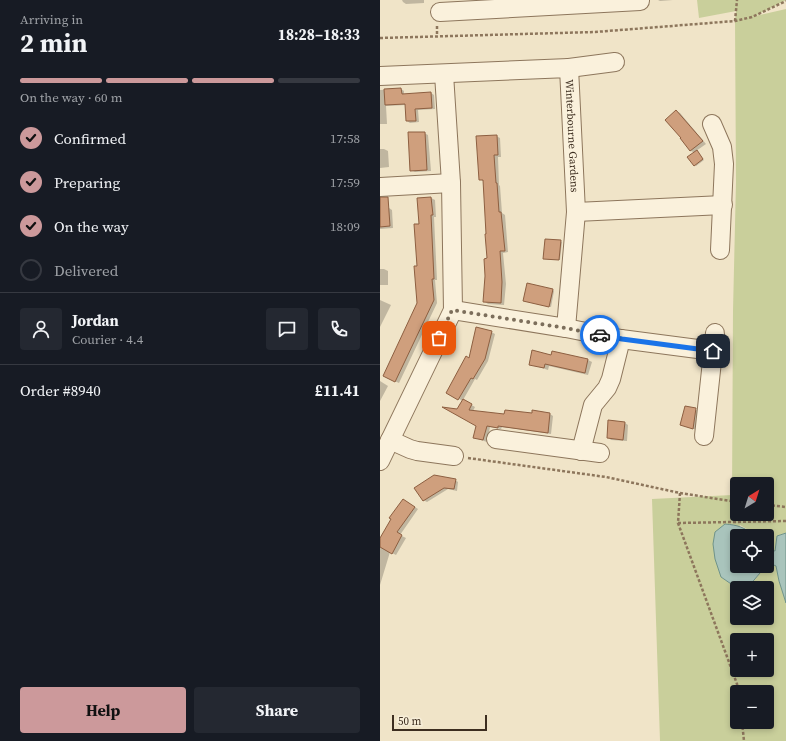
<!DOCTYPE html>
<meta charset="utf-8">
<style>
:root{--surface:#171b24;--page:#242831;--text:#f1f3f6;--muted:#9ea1a6;--line:#363941;--accent:#cc999b}
body{margin:0;font-family:"Source Serif 4",serif;background:var(--page);color:var(--text);height:100vh;display:flex;flex-direction:column;font-size:15px;white-space:nowrap}
*{box-sizing:border-box;margin:0}
p{font-size:13px;color:var(--muted)}
.icon{flex:none;width:22px;height:22px;fill:none;stroke:currentColor;stroke-width:2;stroke-linecap:round;stroke-linejoin:round}
.map{position:relative;flex:1;overflow:hidden}
.panel{display:flex;flex-direction:column;background:var(--surface);width:380px}
.panel>*{flex:none}
.needle{width:26px;rotate:38deg}
.tools{position:absolute;left:350px;top:477px;display:grid;gap:8px}
.tools a{display:grid;place-items:center;width:44px;height:44px;border-radius:4px;background:var(--surface);box-shadow:0 2px 6px #0003;font-size:20px}
.scale{position:absolute;left:12px;bottom:10px;width:95px;box-sizing:border-box;padding-left:4px;border:2px solid #3d2e20;border-top:0;font-size:11px;line-height:14px;white-space:nowrap;color:#3d2e20;-webkit-text-stroke:3px #f7eed8;paint-order:stroke}
.pin{position:absolute;display:grid;place-items:center;width:34px;height:34px;color:#fff;margin:-17px;border-radius:8px;box-shadow:0 2px 6px #0006}
.courier{position:absolute;display:grid;place-items:center;width:40px;height:40px;margin:-20px;border:3px solid #1a73e8;border-radius:50%;background:#fff;color:#222;box-shadow:0 1px 5px #0007}
.headline em{font-style:normal;font-weight:700}
.headline div{display:flex;flex-direction:column-reverse}
.headline{display:flex;align-items:center;justify-content:space-between;height:68px;padding:0 20px}
h1{font-size:26px;font-weight:700;line-height:30px}
.bar{display:grid;grid-template-columns:repeat(4,1fr);gap:6px 4px;align-content:center;height:48px;padding:0 20px}
.bar i{height:5px;border-radius:3px;background:var(--line)}
.bar .active{background:var(--accent)}
.bar p{grid-column:span 4}
.line{display:flex;align-items:center;gap:10px;padding:0 20px;border-top:1px solid var(--line)}
.line div{flex:1}
.round{display:grid;place-items:center;flex:none;width:42px;height:42px;border-radius:4px;background:var(--page)}
ol{padding:0 20px;list-style:none}
li{display:flex;align-items:center;gap:12px;height:44px}
li p{margin-inline-start:auto}
li .icon{padding:4px;border-radius:50%;background:var(--accent);color:#111;stroke-width:4}
li:last-child{color:var(--muted)}
li i{width:22px;height:22px;border:2px solid var(--line);border-radius:50%}
.button{display:flex;gap:8px;margin-top:auto;padding:8px 20px}
.button a{flex:1;height:46px;border-radius:4px;background:var(--accent);color:#111;font-size:16px;font-weight:700;line-height:46px;text-align:center}
.button a+a{background:var(--page);color:var(--text)}
main{display:flex;flex:1;min-height:0}
.map>svg:first-child{display:block}
.green{fill:#c9cf9b;fill-rule:evenodd}
.water{fill:#a9c4bc;stroke:#6f938a}
.shadow{fill:#0003}
.building{fill:#cf9f7d;stroke:#8d5f41}
.lines{fill:none;stroke-linecap:round;stroke-linejoin:round}
.minor-casing{stroke:#8d765c;stroke-width:20}
.path{stroke:#8d765c;stroke-width:2.5;stroke-dasharray:3 2;stroke-linecap:butt}
.minor{stroke:#faf1dc;stroke-width:18}
.done{stroke:#7c6e5b;stroke-width:4;stroke-dasharray:0 7.2}
.route{stroke:#1a73e8;stroke-width:5}
.labels{text-anchor:middle;dominant-baseline:central;stroke-width:3;stroke-linejoin:round;paint-order:stroke}
.street-label{font-size:11px;fill:#3d2e20;stroke:#f7eed8}
</style>
<main>
<section class="panel">
<div class="headline"><div><h1>2 min</h1><p>Arriving in</p></div><em>18:28–18:33</em></div>
<div class="bar"><i class="active"></i><i class="active"></i><i class="active"></i><i></i><p>On the way · 60 m</p></div>
<ol>
<li><svg class="icon" aria-label="check" viewBox="0 0 24 24"><path d="M5 12l5 5 9-10"/></svg>Confirmed<p>17:58</p></li>
<li><svg class="icon" aria-label="check" viewBox="0 0 24 24"><path d="M5 12l5 5 9-10"/></svg>Preparing<p>17:59</p></li>
<li><svg class="icon" aria-label="check" viewBox="0 0 24 24"><path d="M5 12l5 5 9-10"/></svg>On the way<p>18:09</p></li>
<li><i></i>Delivered</li>
</ol>
<div class="line" style="height:72px"><a class="round"><svg class="icon" aria-label="person" viewBox="0 0 24 24"><circle cx="12" cy="8" r="4"/><path d="M4 21q1-7 8-7t8 7"/></svg></a><div><b>Jordan</b><p>Courier · 4.4</p></div><a class="round"><svg class="icon" aria-label="chat" viewBox="0 0 24 24"><path d="M4 5h16v11H9l-5 4z"/></svg></a><a class="round"><svg class="icon" aria-label="phone" viewBox="0 0 24 24"><path d="M5 4h4l2 5-3 2q2 4 5 5l2-3 5 2v4C11 20 4 13 5 4z"/></svg></a></div>
<div class="line" style="height:52px"><div>Order #8940</div><b>£11.41</b></div>
<div class="button"><a>Help</a><a>Share</a></div>
</section>
<div class="map">
<svg width="406" height="741" viewBox="0 0 406 741">
<rect width="100%" height="100%" fill="#f0e4c8"/>
<path class="green" d="M317,0H406L375,16L406,9V533L397,536L395,551L387,549V536H374L370,531L360,525L341,577L357,588V618H387V588H358L370,586L380,573L382,566H387V562L396,565L399,581L406,603V741H280L272,499L352,495L353,311L356,182L355,21L356,11L319,18ZM357,484H387V514H357ZM357,640H387V670H357ZM357,692H387V722H357Z"/>
<g class="water">
<path d="M345,524C357,525 365,527 374,536H357V566H382L380,573L369,586L357,588L341,577L335,559L333,544L335,532Z"/>
<path d="M406,533V603L399,581L396,566L387,562V549L395,551L397,536Z"/>
</g>
<g class="shadow">
<path d="M22,0H44V3L26,4L23,2Z"/>
<path d="M278,0H293L280,1Z"/>
<path d="M21,89L24,91V95L51,93L54,95L55,109L38,110L39,122L30,123L27,121L26,105L6,106L7,124H0V90Z"/>
<path d="M296,111L300,113L326,144L316,151L324,160L316,166L315,165V153L311,151L301,139Z"/>
<path d="M44,133L48,135L51,171L35,172L31,170Z"/>
<path d="M116,136L120,138L121,157H118L119,185L120,186L122,213L125,215L128,252L123,253L126,284L124,305L108,304L104,301L108,259L107,235L105,182L100,179Z"/>
<path d="M0,149H4L8,151L9,167L0,168Z"/>
<path d="M51,198L55,200L56,217H54L57,280H55L57,303L19,383L8,378L38,304V267L40,225L38,199Z"/>
<path d="M0,208H9L12,210L13,228L0,229Z"/>
<path d="M180,241L182,242L180,260L166,259Z"/>
<path d="M0,269H4L8,271V285H0Z"/>
<path d="M173,290L174,291L171,307L146,301Z"/>
<path d="M0,300L11,305L0,327Z"/>
<path d="M111,332L115,334L108,361L97,380L95,379L83,400L95,407L93,411L125,416L153,415V412L170,414L173,416L171,434L122,427L121,429L110,427L107,442L98,439L95,437L97,426L78,410L83,401L67,393L89,359Z"/>
<path d="M171,356H192L208,360L212,362L208,375L169,366L168,370L150,364Z"/>
<path d="M0,381L8,386L0,401Z"/>
<path d="M305,407L320,411L317,430L301,425Z"/>
<path d="M245,423L248,425L247,441L231,440L228,437Z"/>
<path d="M75,480L78,482L77,491L68,489L47,502L43,500Z"/>
<path d="M27,502L38,509L20,535L26,538L16,555L10,552L0,585V540Z"/>
</g>
<g class="building">
<path d="M21,88L22,94L51,92L52,108L35,109L36,121H26L25,104L5,105L4,89Z"/>
<path d="M296,110L323,141L310,151L300,138H301L285,120Z"/>
<path d="M28,132H45L47,170L30,171Z"/>
<path d="M117,135L118,155H114L116,183H117L119,212H121L125,251H120L122,282L121,303L103,302L105,276L104,259L107,258L105,234H106L103,180H99L96,136Z"/>
<path d="M317,150L323,159L314,166L307,157Z"/>
<path d="M0,197H8L10,226L0,227Z"/>
<path d="M51,197L53,215H51L54,279H52L54,300L15,382L3,376L37,303L34,266H37L34,224H39L37,198Z"/>
<path d="M165,239L181,240L179,260L163,259Z"/>
<path d="M147,283L173,289L169,307L143,301Z"/>
<path d="M96,327L112,331L105,359L93,379L91,378L78,400L66,393L86,356L89,358Z"/>
<path d="M152,350L171,355L172,351L208,359L205,373L165,364L164,368L149,365Z"/>
<path d="M83,399L92,404L89,410L124,414L125,410L152,413V410L170,413L168,433L118,426V428L107,426L103,440L93,438L96,426L62,407L77,409Z"/>
<path d="M305,406L316,408L313,429L300,425Z"/>
<path d="M228,420L245,422L243,440L227,438Z"/>
<path d="M54,475L76,479L74,489L64,488L43,501L34,488Z"/>
<path d="M23,499L35,507L17,532L22,535L12,554L0,547V538L11,519L9,518Z"/>
</g>
<g class="lines">
<g class="minor-casing">
<g id="minor">
<path d="M60,12L260,1"/>
<path d="M189,68L235,62"/>
<path id="s1" d="M0,76L189,68L196,212L186,328"/>
<path d="M332,124L342,147L344,164L340,250"/>
<path d="M0,187L71,183"/>
<path d="M196,212L343,205"/>
<path d="M73,310L186,328L241,339L333,351"/>
<path d="M324,436L335,333"/>
<path d="M116,439L220,453"/>
<path d="M10,440L30,449L37,451L74,456"/>
<path d="M201,451L213,405L227,388L231,379L241,339"/>
<path d="M0,461L73,310L71,183L64,74"/>
</g>
</g>
<g class="path">
<path d="M355,21L357,0"/>
<path d="M57,26V36"/>
<path d="M0,38L215,32L355,21L372,17L406,1"/>
<path d="M88,458L226,477L300,493L357,502"/>
<path d="M300,493L298,523L357,684L358,692"/>
<path d="M387,505L406,507"/>
<path d="M298,523L406,521"/>
<path d="M362,722L364,741"/>
</g>
<use href="#minor" class="minor"/>
</g>
<g class="lines">
<path class="done" d="M59,338L72,310L186,328L220,335"/>
<path class="route" d="M220,335L242,339L333,351"/>
</g>
<g class="labels">
<g class="street-label">
<text stroke="none"><textPath href="#s1" startOffset="257">Winterbourne Gardens</textPath></text>
</g>
</g>
</svg>
<div class="tools">
<a><svg class="needle" viewBox="-14 -14 28 28"><path d="M0-13l5 13h-10z" fill="#e53935"/><path d="M0 13l5-13h-10z" fill="#9ea1a6"/></svg></a>
<a><svg class="icon" aria-label="locate" viewBox="0 0 24 24"><circle cx="12" cy="12" r="6"/><path d="M12 2v4M12 18v4M2 12h4M18 12h4"/></svg></a>
<a><svg class="icon" aria-label="layers" viewBox="0 0 24 24"><path d="M12 4l9 5-9 5-9-5zM3 14l9 5 9-5"/></svg></a>
<a>+</a>
<a>−</a>
</div>
<div class="scale">50 m</div>
<div class="pin" style="left:59px;top:338px;background:#ea580c"><svg class="icon" aria-label="bag" viewBox="0 0 24 24"><path d="M5 8h14l-1 12H6zM9 8a3 3 0 0 1 6 0"/></svg></div>
<div class="pin" style="left:333px;top:351px;background:#1f2937"><svg class="icon" aria-label="home" viewBox="0 0 24 24"><path d="M3 11l9-7 9 7M6 9v11h12V9"/></svg></div>
<div class="courier" style="left:220px;top:335px"><svg class="icon" aria-label="car" viewBox="0 0 24 24"><path d="M5 17H2v-5l4-1 3-4h7l3 4 3 1v5h-3M9 17h6M6 11h13"/><circle cx="7" cy="17" r="2"/><circle cx="17" cy="17" r="2"/></svg></div>
</div>
</main>
